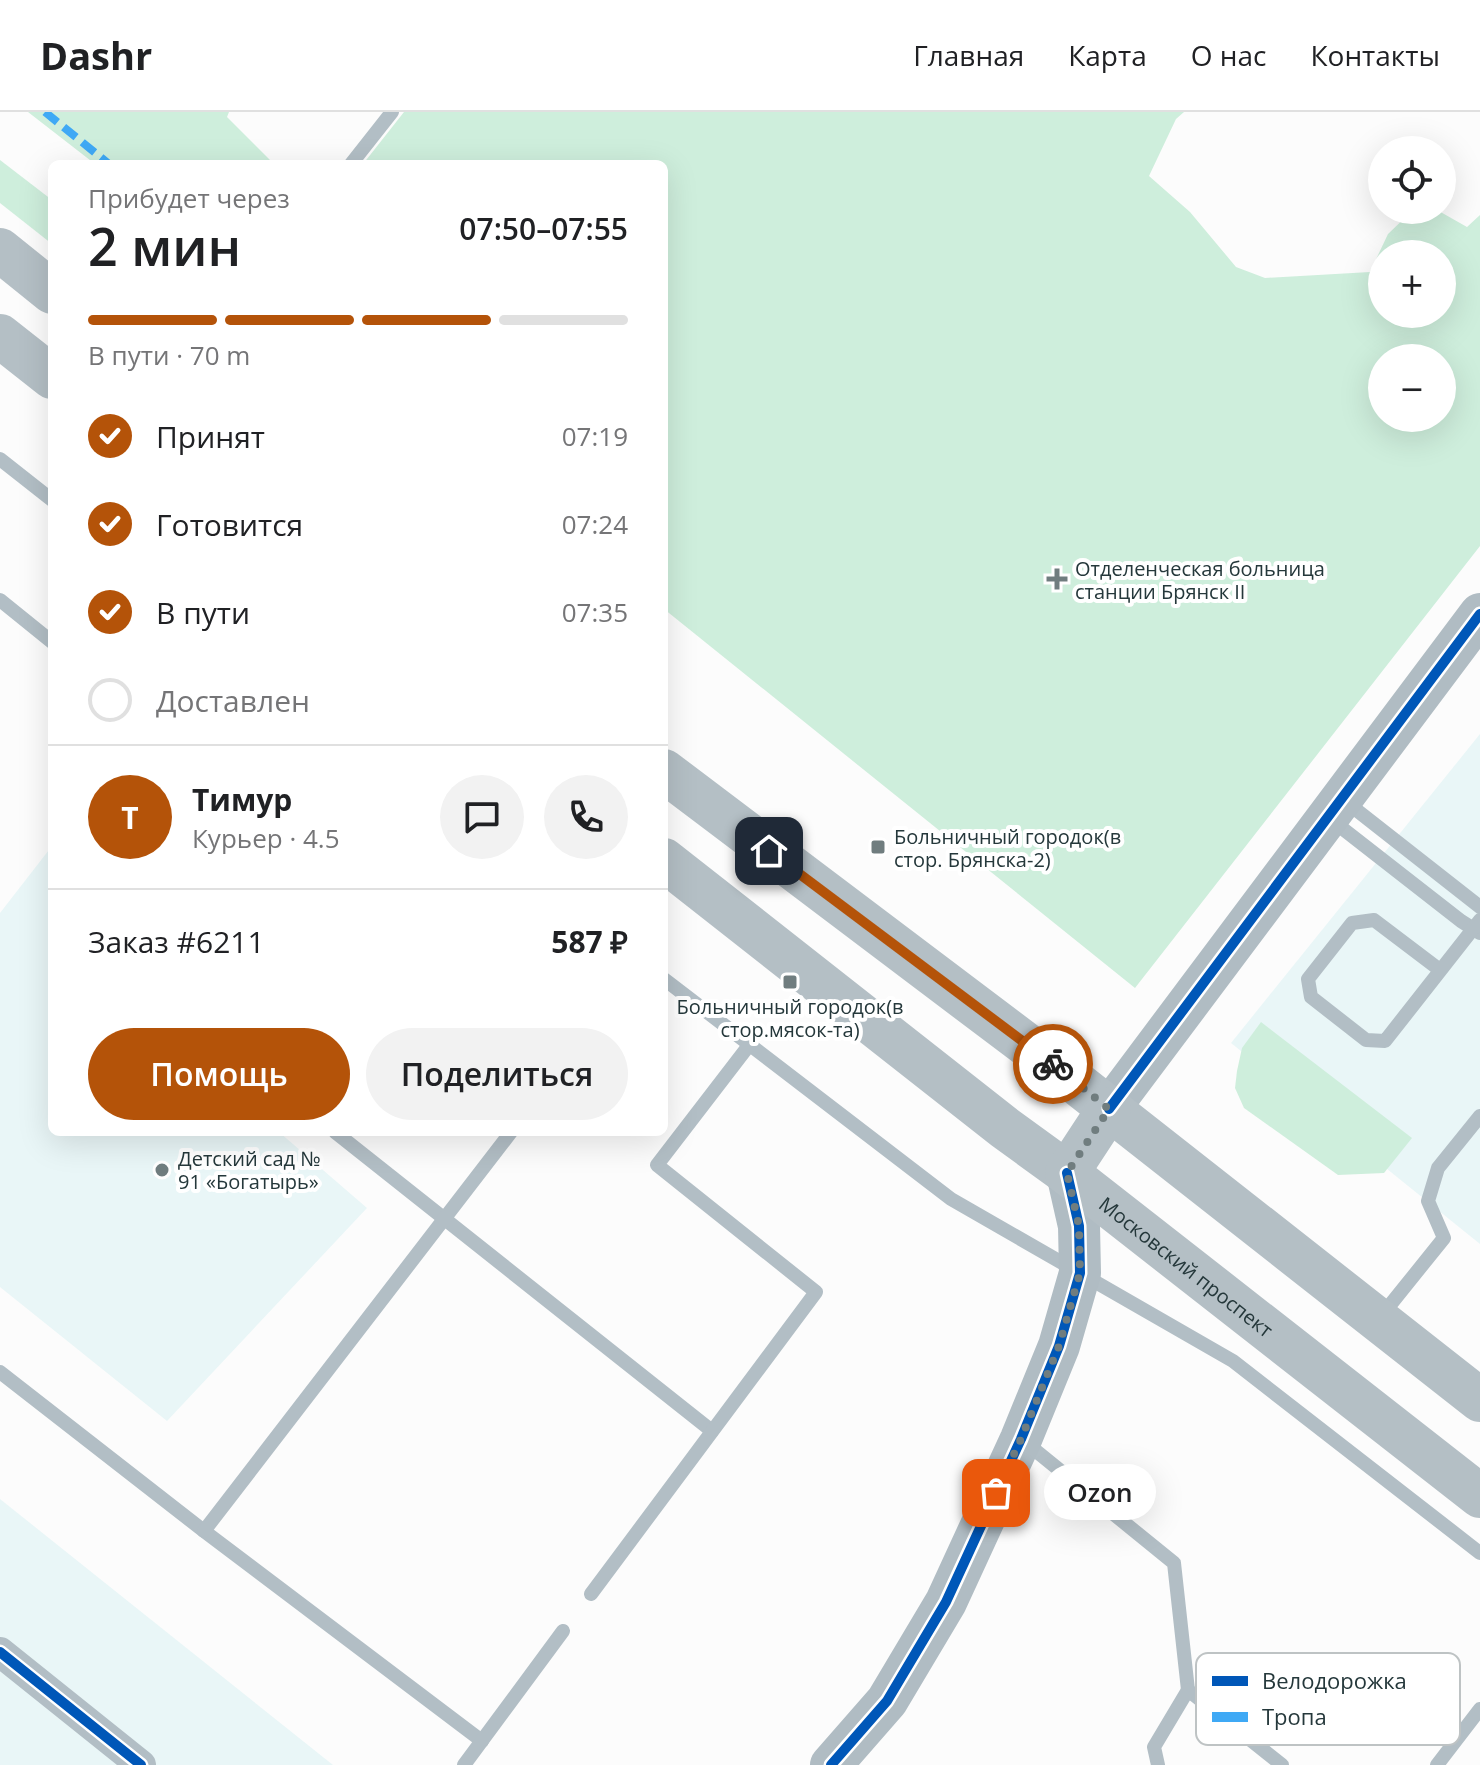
<!DOCTYPE html>
<html lang="ru">
<meta charset="utf-8">
<style>
:root{--surface:#fff;--page:#f2f2f2;--text:#202124;--muted:#757577;--line:#e0e0e0;--accent:#b45309}
body{margin:0;font-family:"Open Sans",sans-serif;background:var(--page);color:var(--text);height:100vh;display:flex;flex-direction:column;font-size:30px;white-space:nowrap}
*{box-sizing:border-box;margin:0}
p{font-size:26px;color:var(--muted)}
.icon{flex:none;width:44px;height:44px;fill:none;stroke:currentColor;stroke-width:2;stroke-linecap:round;stroke-linejoin:round}
.map{position:relative;flex:1;overflow:hidden}
.panel{position:absolute;left:48px;top:48px;width:620px;height:976px;display:flex;flex-direction:column;background:var(--surface);border-radius:12px;box-shadow:0 8px 32px #0002}
.panel>*{flex:none}
.tools{position:absolute;left:1368px;top:24px;display:grid;gap:16px}
.tools a{display:grid;place-items:center;width:88px;height:88px;border-radius:50%;background:var(--surface);box-shadow:0 8px 32px #0002;font-size:40px}
.pin{position:absolute;display:grid;place-items:center;width:68px;height:68px;color:#fff;margin:-34px;border-radius:16px;box-shadow:0 4px 12px #0006}
.courier{position:absolute;display:grid;place-items:center;width:80px;height:80px;margin:-40px;border:6px solid #b45309;border-radius:50%;background:#fff;color:#222;box-shadow:0 2px 10px #0007}
.bubble{position:absolute;height:56px;border-radius:28px;background:var(--surface);box-shadow:0 8px 32px #0002;font-size:26px;font-weight:600;line-height:56px;text-align:center}
.headline em{font-style:normal;font-weight:600}
.headline div{display:flex;flex-direction:column-reverse}
.headline{display:flex;align-items:center;justify-content:space-between;height:136px;padding:0 40px}
h1{font-size:52px;font-weight:600;line-height:60px}
.bar{display:grid;grid-template-columns:repeat(4,1fr);gap:12px 8px;align-content:center;height:96px;padding:0 40px}
.bar i{height:10px;border-radius:6px;background:var(--line)}
.bar .current{background:var(--accent)}
.bar p{grid-column:span 4}
.line{display:flex;align-items:center;gap:20px;padding:0 40px;border-top:2px solid var(--line)}
.line div{flex:1}
.round{display:grid;place-items:center;flex:none;width:84px;height:84px;border-radius:42px;background:var(--page)}
ol{padding:0 40px;list-style:none}
li{display:flex;align-items:center;gap:24px;height:88px}
li p{margin-inline-start:auto}
li .icon{padding:8px;border-radius:50%;background:var(--accent);color:#fff;stroke-width:4}
li:last-child{color:var(--muted)}
li i{width:44px;height:44px;border:4px solid var(--line);border-radius:50%}
.action{display:flex;gap:16px;margin-top:auto;padding:16px 40px}
.action a{flex:1;height:92px;border-radius:48px;background:var(--accent);color:#fff;font-size:32px;font-weight:600;line-height:92px;text-align:center}
.action a+a{background:var(--page);color:var(--text)}
header{display:flex;align-items:center;gap:48px;box-sizing:border-box;height:112px;padding:0 40px;background:var(--surface);border-bottom:2px solid var(--line)}
header strong{font-size:38px}
nav{display:flex;gap:44px;margin-inline-start:auto;font-size:28px}
.map>svg:first-child{display:block}
.built{fill:#e9f6f7}
.green{fill:#ceeedc;fill-rule:evenodd}
.lines{fill:none;stroke-linecap:round;stroke-linejoin:round}
.lane{stroke:#b2bec5;stroke-width:14}
.street{stroke:#b2bec5;stroke-width:30}
.secondary{stroke:#b0bcc3;stroke-width:42}
.primary{stroke:#b4bfc5;stroke-width:44}
.quiet{stroke:#3fa9f5;stroke-width:8;stroke-dasharray:16 8;stroke-linecap:butt}
.cycleway-casing{stroke:#fff;stroke-width:15}
.cycleway{stroke:#0057b8;stroke-width:10}
.done{stroke:#707d7f;stroke-width:8;stroke-dasharray:0 14.4}
.route{stroke:#b45309;stroke-width:10}
.poi-dot{fill:#707d7f;stroke:#fff;stroke-width:3}
.labels{text-anchor:middle;dominant-baseline:central;stroke-width:8;stroke-linejoin:round;paint-order:stroke}
.poi-label{font-size:20px;fill:#25383b;stroke:#fff;text-anchor:start}
.street-label{font-size:20px;fill:#25383b;stroke:#fff}
.key{fill:#fff;stroke:#bec3c4;stroke-width:2}
.key-label{font-size:22px;fill:#25383b}
</style>
<header>
<strong>Dashr</strong>
<nav><a>Главная</a><a>Карта</a><a>О нас</a><a>Контакты</a></nav>
</header>
<div class="map">
<svg width="1480" height="1653" viewBox="0 0 1480 1653">
<rect width="100%" height="100%" fill="#fcfcfc"/>
<g class="built">
<path d="M1480,622V1132L1231,931Z"/>
<path d="M52,734V1020H279L367,1096L167,1309L0,1175V801Z"/>
<path d="M0,1387L333,1653H0Z"/>
</g>
<g class="green">
<path d="M28,0H229L227,5L270,48L296,49L301,52H95Z"/>
<path d="M404,0H1184L1176,7L1149,64L1190,100L1236,155L1265,166L1370,160L1388,122L1413,98H1437L1467,115L1480,103V434L1135,876L664,497V52H363ZM1382,142H1442V202H1382ZM1442,246V306H1382V246Z"/>
<path d="M0,48L52,88V132L0,91Z"/>
<path d="M1261,910L1412,1026L1384,1061L1338,1063L1244,996L1235,976L1237,959L1242,936Z"/>
</g>
<g class="lines">
<g class="lane">
<path d="M351,52L392,0"/>
<path d="M0,347L52,388"/>
<path d="M0,488L52,530"/>
<path d="M1345,689L1480,795"/>
<path d="M1329,706L1461,809L1480,821"/>
<path d="M1440,858L1374,808L1352,811L1308,867L1311,885L1366,928L1385,929L1480,808"/>
<path d="M664,867L951,1087L1233,1249L1480,1441"/>
<path d="M335,1020L712,1319"/>
<path d="M1382,1203L1444,1126L1428,1089L1438,1056L1480,1004"/>
<path d="M0,1260L204,1419L482,1629"/>
<path d="M1025,1330L1174,1451L1188,1578L1282,1653"/>
<path d="M204,1419L511,1020"/>
<path d="M591,1482L816,1180L657,1053L750,932"/>
<path d="M464,1653L563,1519"/>
<path d="M1158,1653L1154,1635L1188,1578"/>
<path d="M1437,1653L1480,1597"/>
</g>
<path class="street" d="M0,1540L141,1653"/>
<g class="secondary">
<path d="M1109,997L1480,502"/>
<path d="M831,1653L887,1589L946,1490L1021,1327L1059,1234L1080,1161L1079,1114L1067,1061"/>
</g>
<g class="primary">
<path d="M0,138L52,180"/>
<path d="M0,224L52,265"/>
<path d="M664,659L1056,955L1480,1288"/>
<path id="s1" d="M664,748L1005,1016L1067,1061L1480,1384"/>
<path d="M1067,1061L1109,997"/>
</g>
<path class="quiet" d="M45,0L109,52"/>
<g class="cycleway-casing">
<g id="cycleway">
<path d="M1109,997L1480,502"/>
<path d="M0,1540L141,1653"/>
<path d="M831,1653L887,1589L946,1490L1021,1327L1059,1234L1080,1161L1079,1114L1067,1061"/>
</g>
</g>
<use href="#cycleway" class="cycleway"/>
</g>
<g class="lines">
<path class="done" d="M996,1381L1021,1327L1059,1234L1080,1161L1079,1114L1067,1061L1109,997L1053,952"/>
<path class="route" d="M769,739L1053,952"/>
</g>
<g class="poi-dot">
<path d="M1053 455h8v8h8v8h-8v8h-8v-8h-8v-8h8z"/>
<rect x="870" y="727" width="16" height="16" rx="4"/>
<rect x="782" y="862" width="16" height="16" rx="4"/>
<circle cx="162" cy="1058" r="8"/>
</g>
<g class="labels">
<g class="poi-label">
<text x="1075" y="456">Отделенческая больница<tspan x="1075" dy="23">станции Брянск II</tspan></text>
<text x="894" y="724">Больничный городок(в<tspan x="894" dy="23">стор. Брянска-2)</tspan></text>
<text x="790" y="894" text-anchor="middle">Больничный городок(в<tspan x="790" dy="23">стор.мясок-та)</tspan></text>
<text x="178" y="1046">Детский сад №<tspan x="178" dy="23">91 «Богатырь»</tspan></text>
</g>
<g class="street-label">
<text stroke="none"><textPath href="#s1" startOffset="662">Московский проспект</textPath></text>
</g>
</g>
<rect x="1196" y="1541" width="264" height="92" rx="12" class="key"/>
<rect x="1212" y="1564" width="36" height="10" fill="#0057b8"/>
<rect x="1212" y="1600" width="36" height="10" fill="#3fa9f5"/>
<g class="key-label">
<text x="1262" y="1577">Велодорожка</text>
<text x="1262" y="1613">Тропа</text>
</g>
</svg>
<div class="tools">
<a><svg class="icon" aria-label="locate" viewBox="0 0 24 24"><circle cx="12" cy="12" r="6"/><path d="M12 2v4M12 18v4M2 12h4M18 12h4"/></svg></a>
<a>+</a>
<a>−</a>
</div>
<div class="pin" style="left:996px;top:1381px;background:#ea580c"><svg class="icon" aria-label="bag" viewBox="0 0 24 24"><path d="M5 8h14l-1 12H6zM9 8a3 3 0 0 1 6 0"/></svg></div>
<div class="pin" style="left:769px;top:739px;background:#1f2937"><svg class="icon" aria-label="home" viewBox="0 0 24 24"><path d="M3 11l9-7 9 7M6 9v11h12V9"/></svg></div>
<div class="courier" style="left:1053px;top:952px"><svg class="icon" aria-label="bike" viewBox="0 0 24 24"><circle cx="6" cy="16" r="4"/><circle cx="18" cy="16" r="4"/><path d="M6 16l4-8h5l3 8M10 8l3 8H6M13 5h3"/></svg></div>
<div class="bubble" style="left:1044px;top:1352px;width:112px">Ozon</div>
<section class="panel">
<div class="headline"><div><h1>2 мин</h1><p>Прибудет через</p></div><em>07:50–07:55</em></div>
<div class="bar"><i class="current"></i><i class="current"></i><i class="current"></i><i></i><p>В пути · 70 m</p></div>
<ol>
<li><svg class="icon" aria-label="check" viewBox="0 0 24 24"><path d="M5 12l5 5 9-10"/></svg>Принят<p>07:19</p></li>
<li><svg class="icon" aria-label="check" viewBox="0 0 24 24"><path d="M5 12l5 5 9-10"/></svg>Готовится<p>07:24</p></li>
<li><svg class="icon" aria-label="check" viewBox="0 0 24 24"><path d="M5 12l5 5 9-10"/></svg>В пути<p>07:35</p></li>
<li><i></i>Доставлен</li>
</ol>
<div class="line" style="height:144px"><b class="round" style="background:var(--accent);color:#fff">Т</b><div><b>Тимур</b><p>Курьер · 4.5</p></div><a class="round"><svg class="icon" aria-label="chat" viewBox="0 0 24 24"><path d="M4 5h16v11H9l-5 4z"/></svg></a><a class="round"><svg class="icon" aria-label="phone" viewBox="0 0 24 24"><path d="M5 4h4l2 5-3 2q2 4 5 5l2-3 5 2v4C11 20 4 13 5 4z"/></svg></a></div>
<div class="line" style="height:104px"><div>Заказ #6211</div><b>587 ₽</b></div>
<div class="action"><a>Помощь</a><a>Поделиться</a></div>
</section>
</div>
